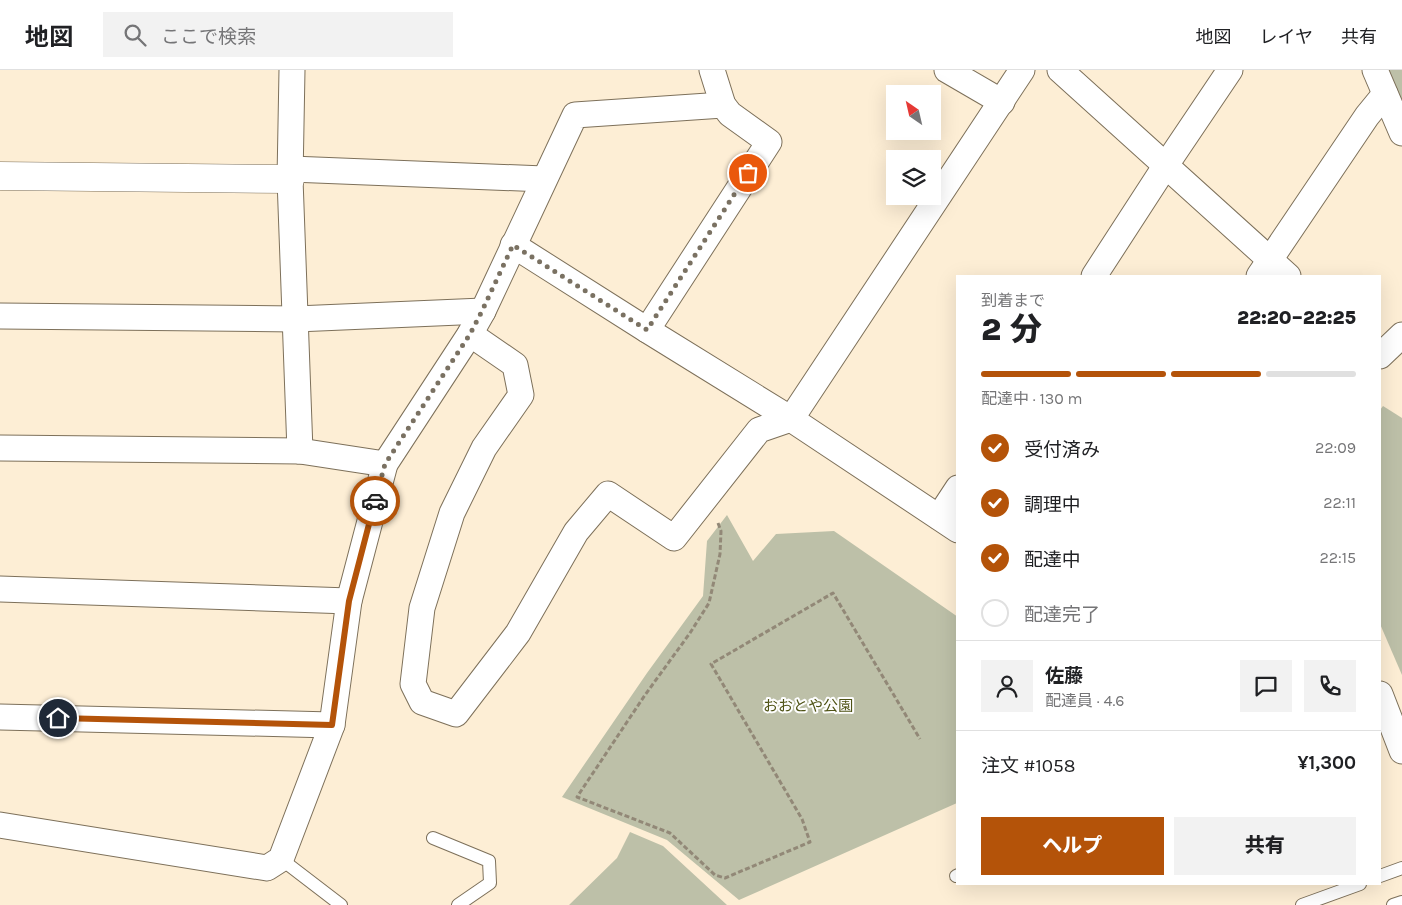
<!DOCTYPE html>
<html lang="ja">
<meta charset="utf-8">
<style>
:root{--surface:#fff;--page:#f2f2f2;--text:#202124;--muted:#757577;--line:#e0e0e0;--accent:#b45309}
body{margin:0;font-family:Karla,"Noto Sans JP",sans-serif;background:var(--page);color:var(--text);height:100vh;display:flex;flex-direction:column;font-size:19px;white-space:nowrap}
*{box-sizing:border-box;margin:0}
p{font-size:16px;color:var(--muted)}
.icon{flex:none;width:28px;height:28px;fill:none;stroke:currentColor;stroke-width:2;stroke-linecap:round;stroke-linejoin:round}
.map{position:relative;flex:1;overflow:hidden}
.details{position:absolute;left:956px;top:205px;width:425px;height:610px;display:flex;flex-direction:column;background:var(--surface);border-radius:0px;box-shadow:0 5px 20px #0002}
.details>*{flex:none}
.needle{width:32px;rotate:326deg}
.controls{position:absolute;left:886px;top:15px;display:grid;gap:10px}
.controls a{display:grid;place-items:center;width:55px;height:55px;border-radius:0px;background:var(--surface);box-shadow:0 5px 20px #0002;font-size:25px}
.pin{position:absolute;display:grid;place-items:center;width:42px;height:42px;color:#fff;margin:-21px;border:2px solid #fff;border-radius:50%;box-shadow:0 1px 5px #0007}
.courier{position:absolute;display:grid;place-items:center;width:50px;height:50px;margin:-25px;border:4px solid #b45309;border-radius:50%;background:#fff;color:#222;box-shadow:0 1px 6px #0007}
.overview em{font-style:normal;font-weight:800}
.overview div{display:flex;flex-direction:column-reverse}
.overview{display:flex;align-items:center;justify-content:space-between;height:85px;padding:0 25px}
h1{font-size:32px;font-weight:800;line-height:38px}
.bar{display:grid;grid-template-columns:repeat(4,1fr);gap:8px 5px;align-content:center;height:60px;padding:0 25px}
.bar i{height:6px;border-radius:4px;background:var(--line)}
.bar .selected{background:var(--accent)}
.bar p{grid-column:span 4}
.line{display:flex;align-items:center;gap:12px;padding:0 25px;border-top:1px solid var(--line)}
.line div{flex:1}
.round{display:grid;place-items:center;flex:none;width:52px;height:52px;border-radius:0px;background:var(--page)}
ol{padding:0 25px;list-style:none}
li{display:flex;align-items:center;gap:15px;height:55px}
li p{margin-inline-start:auto}
li .icon{padding:5px;border-radius:50%;background:var(--accent);color:#fff;stroke-width:4}
li:last-child{color:var(--muted)}
li i{width:28px;height:28px;border:2px solid var(--line);border-radius:50%}
.button{display:flex;gap:10px;margin-top:auto;padding:10px 25px}
.button a{flex:1;height:58px;border-radius:0px;background:var(--accent);color:#fff;font-size:20px;font-weight:800;line-height:58px;text-align:center}
.button a+a{background:var(--page);color:var(--text)}
header{display:flex;align-items:center;gap:30px;box-sizing:border-box;height:70px;padding:0 25px;background:var(--surface);border-bottom:1px solid var(--line)}
header strong{font-size:24px}
nav{display:flex;gap:28px;margin-inline-start:auto;font-size:18px}
.search{width:350px;height:45px;background:var(--page);display:flex;align-items:center;gap:12px;box-sizing:border-box;padding:0 18px;border-radius:0px;color:var(--muted);font-size:19px}
.map>svg:first-child{display:block}
.green{fill:#bdc0a8}
.lines{fill:none;stroke-linecap:round;stroke-linejoin:round}
.lane-casing{stroke:#7d705a;stroke-width:14}
.street-casing{stroke:#7d705a;stroke-width:27}
.secondary-casing{stroke:#7d705a;stroke-width:29}
.path{stroke:#928877;stroke-width:3;stroke-dasharray:5 2.5;stroke-linecap:butt}
.lane{stroke:#fff;stroke-width:12}
.street{stroke:#fff;stroke-width:25}
.secondary{stroke:#fff;stroke-width:28}
.done{stroke:#7a7162;stroke-width:5;stroke-dasharray:0 9}
.route{stroke:#b45309;stroke-width:6}
.labels{text-anchor:middle;dominant-baseline:central;stroke-width:4;stroke-linejoin:round;paint-order:stroke}
.park-label{font-size:15px;fill:#4e5214;stroke:#fdfdfd}
</style>
<header>
<strong>地図</strong>
<div class="search"><svg class="icon" aria-label="search" viewBox="0 0 24 24"><circle cx="10" cy="10" r="6"/><path d="M15 15l6 6"/></svg>ここで検索</div>
<nav><a>地図</a><a>レイヤ</a><a>共有</a></nav>
</header>
<div class="map">
<svg width="1402" height="835" viewBox="0 0 1402 835">
<rect width="100%" height="100%" fill="#fdeed5"/>
<g class="green">
<path d="M1388,0H1402V32Z"/>
<path d="M1383,336L1402,348V605L1380,554V340Z"/>
<path d="M727,445L753,491L776,464L834,461L958,547L957,733L739,830L667,770L562,727L647,603L703,526L707,471Z"/>
<path d="M630,762L663,776L727,835H569L617,788Z"/>
</g>
<g class="lines">
<g class="lane-casing">
<g id="lane">
<path d="M433,768L489,791L490,813L458,835"/>
<path d="M281,789L341,835"/>
<path d="M956,806L958,805"/>
<path d="M1380,806L1402,798"/>
<path d="M1302,835L1360,814"/>
<path d="M1393,835L1402,832"/>
</g>
</g>
<g class="street-casing">
<g id="street">
<path d="M292,0L290,109L300,381"/>
<path d="M947,0L1002,32"/>
<path d="M1060,0L1288,206"/>
<path d="M1375,0L1402,63"/>
<path d="M291,99L544,109"/>
<path d="M513,175L647,260L791,349L958,460"/>
<path d="M1094,206L1166,95L1230,0"/>
<path d="M1259,206L1367,46L1385,24"/>
<path d="M0,246L296,249L483,241"/>
<path d="M647,260L769,72L730,44L723,35L712,0"/>
<path d="M470,264L515,295L521,325L484,378L452,443L422,538L413,614L422,632L456,644L518,563L576,462L608,424L674,468L759,360L791,349L1022,0"/>
<path d="M1380,286L1402,265"/>
<path d="M0,378L300,381L385,394"/>
<path d="M939,447L958,418"/>
<path d="M0,519L349,531"/>
<path d="M1380,624L1402,681"/>
<path d="M0,647L332,655"/>
<path d="M0,755L267,798L281,789L332,655L349,531L385,394L470,264L483,241L575,45L723,35"/>
</g>
</g>
<g class="secondary-casing">
<path id="secondary" d="M0,106L290,109"/>
</g>
<path class="path" d="M718,453L721,461L720,484L709,533L690,563L645,625L577,727L670,763L715,805L725,808L810,772L802,749L711,594L833,523L920,669"/>
<use href="#lane" class="lane"/>
<use href="#street" class="street"/>
<use href="#secondary" class="secondary"/>
</g>
<g class="lines">
<path class="done" d="M375,431L385,394L470,264L482,241L513,175L647,260L748,103"/>
<path class="route" d="M58,648L332,655L349,531L375,431"/>
</g>
<g class="labels">
<g class="park-label">
<text x="808" y="636">おおとや公園</text>
</g>
</g>
</svg>
<div class="controls">
<a><svg class="needle" viewBox="-14 -14 28 28"><path d="M0-13l5 13h-10z" fill="#e53935"/><path d="M0 13l5-13h-10z" fill="#757577"/></svg></a>
<a><svg class="icon" aria-label="layers" viewBox="0 0 24 24"><path d="M12 4l9 5-9 5-9-5zM3 14l9 5 9-5"/></svg></a>
</div>
<div class="pin" style="left:748px;top:103px;background:#ea580c"><svg class="icon" aria-label="bag" viewBox="0 0 24 24"><path d="M5 8h14l-1 12H6zM9 8a3 3 0 0 1 6 0"/></svg></div>
<div class="pin" style="left:58px;top:648px;background:#1f2937"><svg class="icon" aria-label="home" viewBox="0 0 24 24"><path d="M3 11l9-7 9 7M6 9v11h12V9"/></svg></div>
<div class="courier" style="left:375px;top:431px"><svg class="icon" aria-label="car" viewBox="0 0 24 24"><path d="M5 17H2v-5l4-1 3-4h7l3 4 3 1v5h-3M9 17h6M6 11h13"/><circle cx="7" cy="17" r="2"/><circle cx="17" cy="17" r="2"/></svg></div>
<section class="details">
<div class="overview"><div><h1>2 分</h1><p>到着まで</p></div><em>22:20–22:25</em></div>
<div class="bar"><i class="selected"></i><i class="selected"></i><i class="selected"></i><i></i><p>配達中 · 130 m</p></div>
<ol>
<li><svg class="icon" aria-label="check" viewBox="0 0 24 24"><path d="M5 12l5 5 9-10"/></svg>受付済み<p>22:09</p></li>
<li><svg class="icon" aria-label="check" viewBox="0 0 24 24"><path d="M5 12l5 5 9-10"/></svg>調理中<p>22:11</p></li>
<li><svg class="icon" aria-label="check" viewBox="0 0 24 24"><path d="M5 12l5 5 9-10"/></svg>配達中<p>22:15</p></li>
<li><i></i>配達完了</li>
</ol>
<div class="line" style="height:90px"><a class="round"><svg class="icon" aria-label="person" viewBox="0 0 24 24"><circle cx="12" cy="8" r="4"/><path d="M4 21q1-7 8-7t8 7"/></svg></a><div><b>佐藤</b><p>配達員 · 4.6</p></div><a class="round"><svg class="icon" aria-label="chat" viewBox="0 0 24 24"><path d="M4 5h16v11H9l-5 4z"/></svg></a><a class="round"><svg class="icon" aria-label="phone" viewBox="0 0 24 24"><path d="M5 4h4l2 5-3 2q2 4 5 5l2-3 5 2v4C11 20 4 13 5 4z"/></svg></a></div>
<div class="line" style="height:65px"><div>注文 #1058</div><b>¥1,300</b></div>
<div class="button"><a>ヘルプ</a><a>共有</a></div>
</section>
</div>
